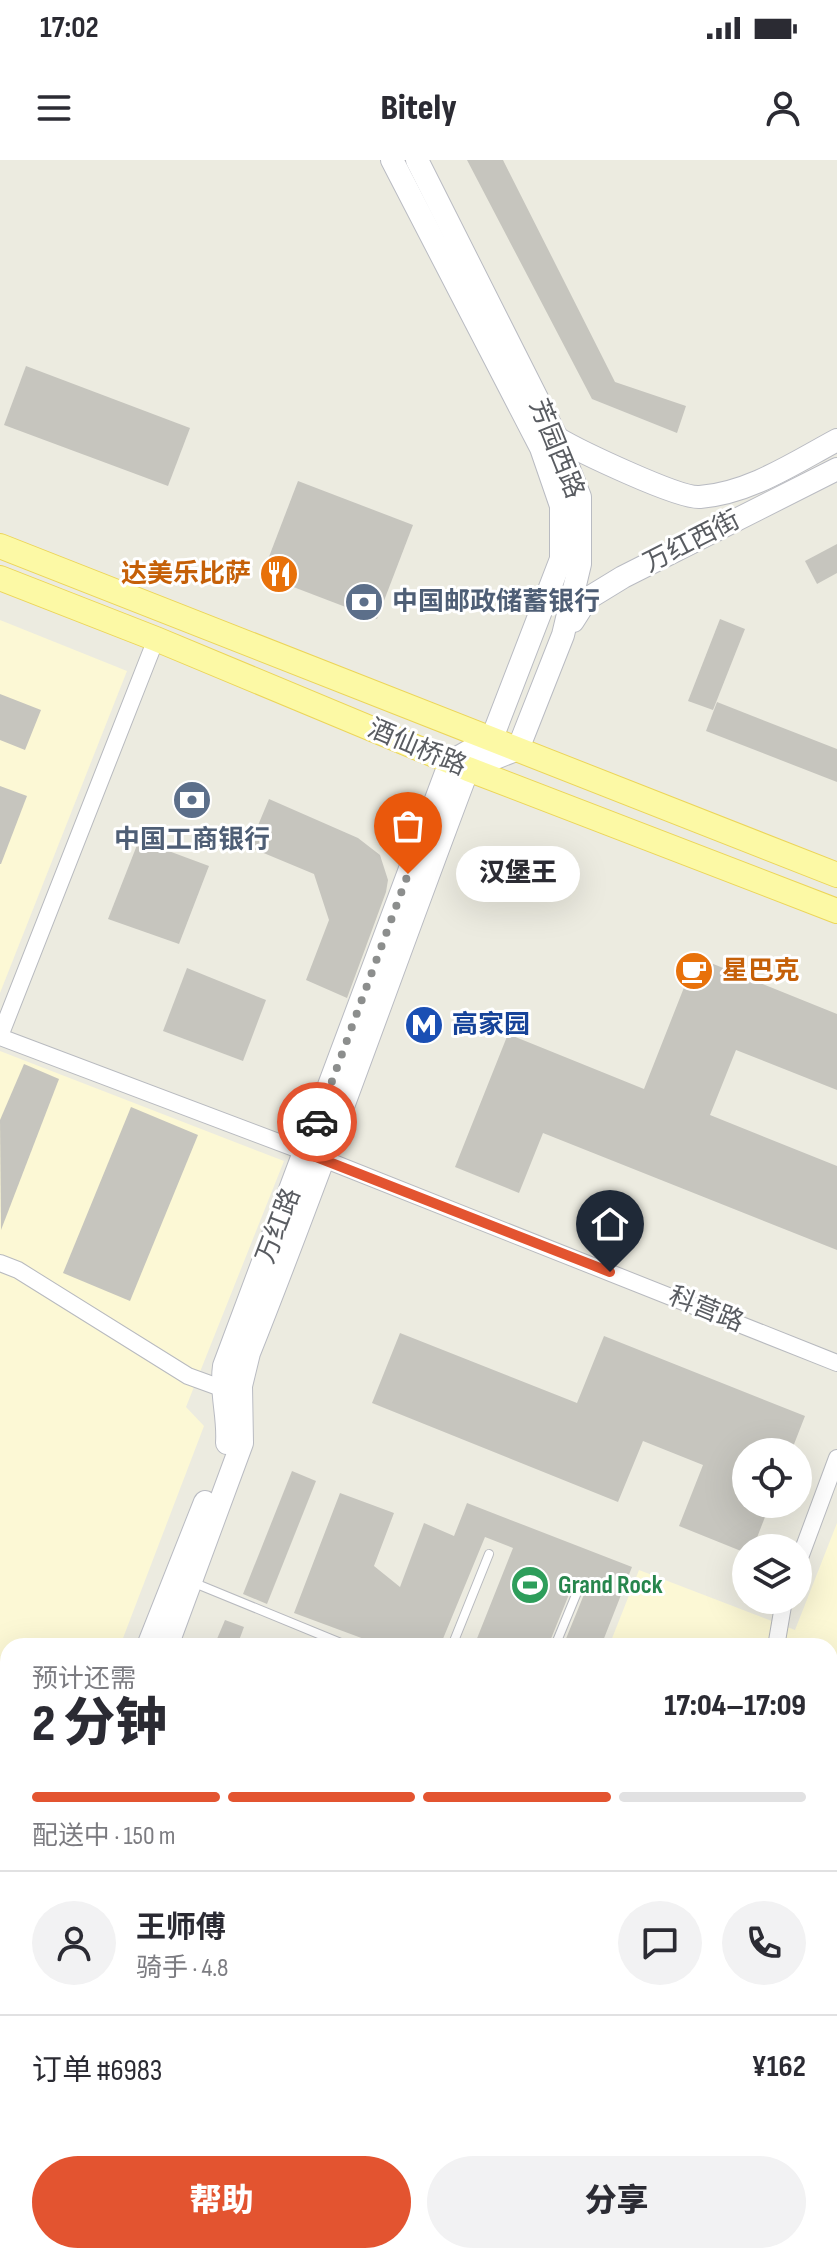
<!DOCTYPE html>
<html lang="zh">
<meta charset="utf-8">
<style>
:root{--surface:#fff;--page:#f2f2f3;--text:#2b2b33;--muted:#7c7c81;--line:#e1e1e2;--accent:#e35430}
body{margin:0;font-family:"Sofia Sans Condensed","Noto Sans SC",sans-serif;background:var(--page);color:var(--text);height:100vh;display:flex;flex-direction:column;font-size:30px;white-space:nowrap}
*{box-sizing:border-box;margin:0}
p{font-size:26px;color:var(--muted)}
.icon{flex:none;width:44px;height:44px;fill:none;stroke:currentColor;stroke-width:2;stroke-linecap:round;stroke-linejoin:round}
.map{position:relative;flex:1;overflow:hidden}
.side{position:absolute;left:0px;top:1478px;width:838px;height:626px;display:flex;flex-direction:column;background:var(--surface);border-radius:24px 24px 0 0;box-shadow:0 8px 32px #0002}
.side>*{flex:none}
.tools{position:absolute;left:732px;top:1278px;display:grid;gap:16px}
.tools a{display:grid;place-items:center;width:80px;height:80px;border-radius:50%;background:var(--surface);box-shadow:0 8px 32px #0002;font-size:40px}
.pin{position:absolute;display:grid;place-items:center;width:68px;height:68px;color:#fff;margin:-82px -34px;border-radius:50% 50% 50% 0;rotate:-45deg;box-shadow:0 0 8px #0007}
.pin .icon{rotate:45deg}
.courier{position:absolute;display:grid;place-items:center;width:80px;height:80px;margin:-40px;border:6px solid #e35430;border-radius:50%;background:#fff;color:#222;box-shadow:0 2px 10px #0007}
.bubble{position:absolute;height:56px;border-radius:28px;background:var(--surface);box-shadow:0 8px 32px #0002;font-size:26px;font-weight:800;line-height:56px;text-align:center}
.headline em{font-style:normal;font-weight:800}
.headline div{display:flex;flex-direction:column-reverse}
.headline{display:flex;align-items:center;justify-content:space-between;height:136px;padding:0 32px}
h1{font-size:52px;font-weight:800;line-height:60px}
.bar{display:grid;grid-template-columns:repeat(4,1fr);gap:12px 8px;align-content:center;height:96px;padding:0 32px}
.bar i{height:10px;border-radius:6px;background:var(--line)}
.bar .on{background:var(--accent)}
.bar p{grid-column:span 4}
.line{display:flex;align-items:center;gap:20px;padding:0 32px;border-top:2px solid var(--line)}
.line div{flex:1}
.round{display:grid;place-items:center;flex:none;width:84px;height:84px;border-radius:42px;background:var(--page)}
.button{display:flex;gap:16px;margin-top:auto;padding:16px 32px}
.button a{flex:1;height:92px;border-radius:48px;background:var(--accent);color:#fff;font-size:32px;font-weight:800;line-height:92px;text-align:center}
.button a+a{background:var(--page);color:var(--text)}
.status{display:flex;justify-content:space-between;align-items:center;height:56px;padding:0 40px;background:var(--surface);direction:ltr}
.status svg{height:22px;fill:currentColor}
header{display:flex;justify-content:space-between;align-items:center;height:104px;padding:0 32px;background:var(--surface);font-size:36px;font-weight:800}
.map>svg:first-child{display:block}
.commercial{fill:#fcf8d5}
.building{fill:#c6c5be}
.lines{fill:none;stroke-linecap:round;stroke-linejoin:round}
.lane-casing{stroke:#b8babf;stroke-width:10}
.street-casing{stroke:#b8babf;stroke-width:18}
.secondary-casing{stroke:#b9bbc2;stroke-width:24}
.primary-casing{stroke:#ecd559;stroke-width:26}
.path{stroke:#97c3a9;stroke-width:3;stroke-dasharray:8 4;stroke-linecap:butt}
.lane{stroke:#fff;stroke-width:8}
.street{stroke:#fff;stroke-width:16}
.secondary{stroke:#fff;stroke-width:22}
.primary{stroke:#fcf9a5;stroke-width:24}
.done{stroke:#8c8e8d;stroke-width:8;stroke-dasharray:0 14.4}
.route{stroke:#e35430;stroke-width:10}
.labels{text-anchor:middle;dominant-baseline:central;stroke-width:6;stroke-linejoin:round;paint-order:stroke}
.street-label{font-size:26px;fill:#595c61;stroke:#fff}
.food-label{font-size:26px;font-weight:bold;fill:#c56008;stroke:#fff;text-anchor:end}
.service-label{font-size:26px;font-weight:bold;fill:#4e5e75;stroke:#fff;text-anchor:start}
.transit-label{font-size:26px;font-weight:bold;fill:#164399;stroke:#fff;text-anchor:start}
.leisure-label{font-size:26px;font-weight:bold;fill:#27864d;stroke:#fff;text-anchor:start}
</style>
<div class="status"><b>17:02</b><svg viewBox="0 0 49 12"><path d="M0 12V9h3v3zM5 12V6h3v6zM10 12V3h3v9zM15 12V0h3v12zM26 1h20v11H26zM47 4h2v5h-2z"/></svg></div>
<header><svg class="icon" aria-label="menu" viewBox="0 0 24 24"><path d="M4 6h16M4 12h16M4 18h16"/></svg>Bitely<svg class="icon" aria-label="person" viewBox="0 0 24 24"><circle cx="12" cy="8" r="4"/><path d="M4 21q1-7 8-7t8 7"/></svg></header>
<div class="map">
<svg width="837" height="2103" viewBox="0 0 837 2103">
<rect width="100%" height="100%" fill="#ecebe0"/>
<g class="commercial">
<path d="M0,460L127,511L0,833Z"/>
<path d="M0,891L284,1001L186,1247L204,1266L120,1486H8V1781L0,1802Z"/>
<path d="M837,1363V2103H74L98,2096H830V1486H609L639,1410L795,1470Z"/>
</g>
<g class="building">
<path d="M467,0H503L615,222L686,246L677,273L592,239Z"/>
<path d="M26,206L190,268L168,326L4,265Z"/>
<path d="M298,321L413,365L377,459L262,415Z"/>
<path d="M837,384V413L817,424L805,401Z"/>
<path d="M720,459L745,469L713,550L688,541Z"/>
<path d="M0,534L41,550L25,590L0,580Z"/>
<path d="M717,542L837,589V622L706,571Z"/>
<path d="M0,626L27,636L1,704H0Z"/>
<path d="M269,639L358,678L380,695L388,720L386,732L347,838L306,820L329,760L314,714L249,687Z"/>
<path d="M139,680L209,706L179,784L108,759Z"/>
<path d="M696,797L837,854V930L736,890L710,955L837,1006V1090L543,973L519,1033L455,1007L508,874L644,929Z"/>
<path d="M187,808L266,840L243,901L163,871Z"/>
<path d="M24,904L59,919L1,1070L0,960Z"/>
<path d="M131,947L198,975L130,1141L63,1113Z"/>
<path d="M400,1173L577,1243L604,1176L805,1256L791,1292H746V1344H770L753,1388H746V1393L679,1366L703,1305L643,1281L618,1342L372,1243Z"/>
<path d="M292,1311L316,1321L267,1444L243,1434Z"/>
<path d="M340,1333L394,1353L374,1406L400,1427L424,1363L454,1376L467,1343L632,1407L601,1486H563L585,1432L578,1423L572,1427L548,1486H474L513,1388L485,1377L440,1486H383L294,1453Z"/>
<path d="M225,1460L244,1467L237,1486H214Z"/>
</g>
<g class="lines">
<g class="lane-casing">
<g id="lane">
<path d="M192,1422L348,1486"/>
<path d="M452,1486L489,1394"/>
<path d="M555,1486L578,1430"/>
<path d="M830,1552L837,1554"/>
<path d="M291,2103L329,2096"/>
<path d="M531,2103L534,2096"/>
</g>
</g>
<g class="street-casing">
<g id="street">
<path d="M0,876L156,479"/>
<path d="M0,877L326,1000L837,1203"/>
<path d="M0,1103L18,1110L188,1216L221,1228"/>
<path d="M798,1403L837,1298"/>
<path d="M777,1481L784,1440"/>
<path d="M0,1841L8,1845"/>
</g>
</g>
<g class="secondary-casing">
<g id="secondary">
<path d="M557,278C579,291 679,339 700,337C750,333 794,303 837,280"/>
<path d="M573,461L587,439L623,417L837,309"/>
<path d="M227,1283C229,1256 220,1233 224,1206L450,602L492,578L561,399V346L541,288L392,0"/>
<path d="M148,1486L205,1342"/>
<path d="M167,1486L242,1283L241,1226L249,1193C326,1000 394,804 468,609L518,589L563,475L580,404V337L557,278L417,0"/>
<path d="M0,1884L8,1863"/>
<path d="M0,1949L8,1929"/>
</g>
</g>
<g class="primary-casing">
<g id="primary">
<path d="M0,386L837,715"/>
<path d="M0,418L156,479L468,609L837,751"/>
</g>
</g>
<g class="path">
<path d="M830,1657L837,1660"/>
<path d="M830,1818L837,1821"/>
<path d="M830,1907L837,1889"/>
<path d="M755,2103L758,2096"/>
</g>
<use href="#lane" class="lane"/>
<use href="#street" class="street"/>
<use href="#secondary" class="secondary"/>
<use href="#primary" class="primary"/>
</g>
<g class="lines">
<path class="done" d="M317,962L408,714"/>
<path class="route" d="M317,962L306,993L610,1112"/>
</g>
<defs>
<g id="restaurant-disc" transform="scale(2)"><circle r="9.5" fill="#e8710a" stroke="#fff"/><path d="M-5-6h1v4h1v-4h1v4h1v-4h1v5L-1.5 .5V6h-2V.5L-5-1ZM5-6V6H3V1.5H1.5Q1.5-4 5-6Z" fill="#fff"/></g>
<g id="bank-disc" transform="scale(2)"><circle r="9.5" fill="#5c6f8a" stroke="#fff"/><path d="M-6-4H6V4H-6ZM0-2.3a2.3 2.3 0 1 0 0 4.6a2.3 2.3 0 1 0 0-4.6Z" fill="#fff"/></g>
<g id="cafe-disc" transform="scale(2)"><circle r="9.5" fill="#e8710a" stroke="#fff"/><path d="M-5.5-4.5H6V0H3Q3 3.5 0 3.5H-2.5Q-5.5 3.5-5.5 0ZM3-3.2v2h1.7v-2ZM-6 4.5H4V6H-6Z" fill="#fff"/></g>
<g id="metro-disc" transform="scale(2)"><circle r="9.5" fill="#1a4fb4" stroke="#fff"/><path d="M-5.5 5V-5H-3L0 0L3-5H5.5V5H3V-.5L0 4L-3-.5V5Z" fill="#fff"/></g>
<g id="stadium-disc" transform="scale(2)"><circle r="9.5" fill="#2e9e5b" stroke="#fff"/><path d="M0-5a6.5 5 0 1 0 0 10a6.5 5 0 1 0 0-10ZM-3.5-1.8h7v3.6h-7Z" fill="#fff"/></g>
</defs>
<g fill-rule="evenodd">
<use href="#restaurant-disc" x="279" y="414"/>
<use href="#bank-disc" x="364" y="442"/>
<use href="#bank-disc" x="192" y="640"/>
<use href="#cafe-disc" x="694" y="811"/>
<use href="#metro-disc" x="424" y="865"/>
<use href="#stadium-disc" x="530" y="1425"/>
</g>
<g class="labels">
<g class="street-label">
<text transform="translate(556 289) rotate(68)">芳园西路</text>
<text transform="translate(692 382) rotate(-27)">万红西街</text>
<text transform="translate(417 588) rotate(23)">酒仙桥路</text>
<text transform="translate(279 1066) rotate(-69)">万红路</text>
<text transform="translate(706 1150) rotate(22)">科营路</text>
</g>
<g class="food-label">
<text x="251" y="414">达美乐比萨</text>
<text x="722" y="811" text-anchor="start">星巴克</text>
</g>
<g class="service-label">
<text x="392" y="442">中国邮政储蓄银行</text>
<text x="192" y="680" text-anchor="middle">中国工商银行</text>
</g>
<g class="transit-label">
<text x="452" y="865">高家园</text>
</g>
<g class="leisure-label">
<text x="558" y="1425">Grand Rock</text>
</g>
</g>
</svg>
<div class="tools">
<a><svg class="icon" aria-label="locate" viewBox="0 0 24 24"><circle cx="12" cy="12" r="6"/><path d="M12 2v4M12 18v4M2 12h4M18 12h4"/></svg></a>
<a><svg class="icon" aria-label="layers" viewBox="0 0 24 24"><path d="M12 4l9 5-9 5-9-5zM3 14l9 5 9-5"/></svg></a>
</div>
<div class="pin" style="left:408px;top:714px;background:#ea580c"><svg class="icon" aria-label="bag" viewBox="0 0 24 24"><path d="M5 8h14l-1 12H6zM9 8a3 3 0 0 1 6 0"/></svg></div>
<div class="pin" style="left:610px;top:1112px;background:#1f2937"><svg class="icon" aria-label="home" viewBox="0 0 24 24"><path d="M3 11l9-7 9 7M6 9v11h12V9"/></svg></div>
<div class="courier" style="left:317px;top:962px"><svg class="icon" aria-label="car" viewBox="0 0 24 24"><path d="M5 17H2v-5l4-1 3-4h7l3 4 3 1v5h-3M9 17h6M6 11h13"/><circle cx="7" cy="17" r="2"/><circle cx="17" cy="17" r="2"/></svg></div>
<div class="bubble" style="left:456px;top:686px;width:124px">汉堡王</div>
<section class="side">
<div class="headline"><div><h1>2 分钟</h1><p>预计还需</p></div><em>17:04–17:09</em></div>
<div class="bar"><i class="on"></i><i class="on"></i><i class="on"></i><i></i><p>配送中 · 150 m</p></div>
<div class="line" style="height:144px"><a class="round"><svg class="icon" aria-label="person" viewBox="0 0 24 24"><circle cx="12" cy="8" r="4"/><path d="M4 21q1-7 8-7t8 7"/></svg></a><div><b>王师傅</b><p>骑手 · 4.8</p></div><a class="round"><svg class="icon" aria-label="chat" viewBox="0 0 24 24"><path d="M4 5h16v11H9l-5 4z"/></svg></a><a class="round"><svg class="icon" aria-label="phone" viewBox="0 0 24 24"><path d="M5 4h4l2 5-3 2q2 4 5 5l2-3 5 2v4C11 20 4 13 5 4z"/></svg></a></div>
<div class="line" style="height:104px"><div>订单 #6983</div><b>¥162</b></div>
<div class="button"><a>帮助</a><a>分享</a></div>
</section>
</div>
